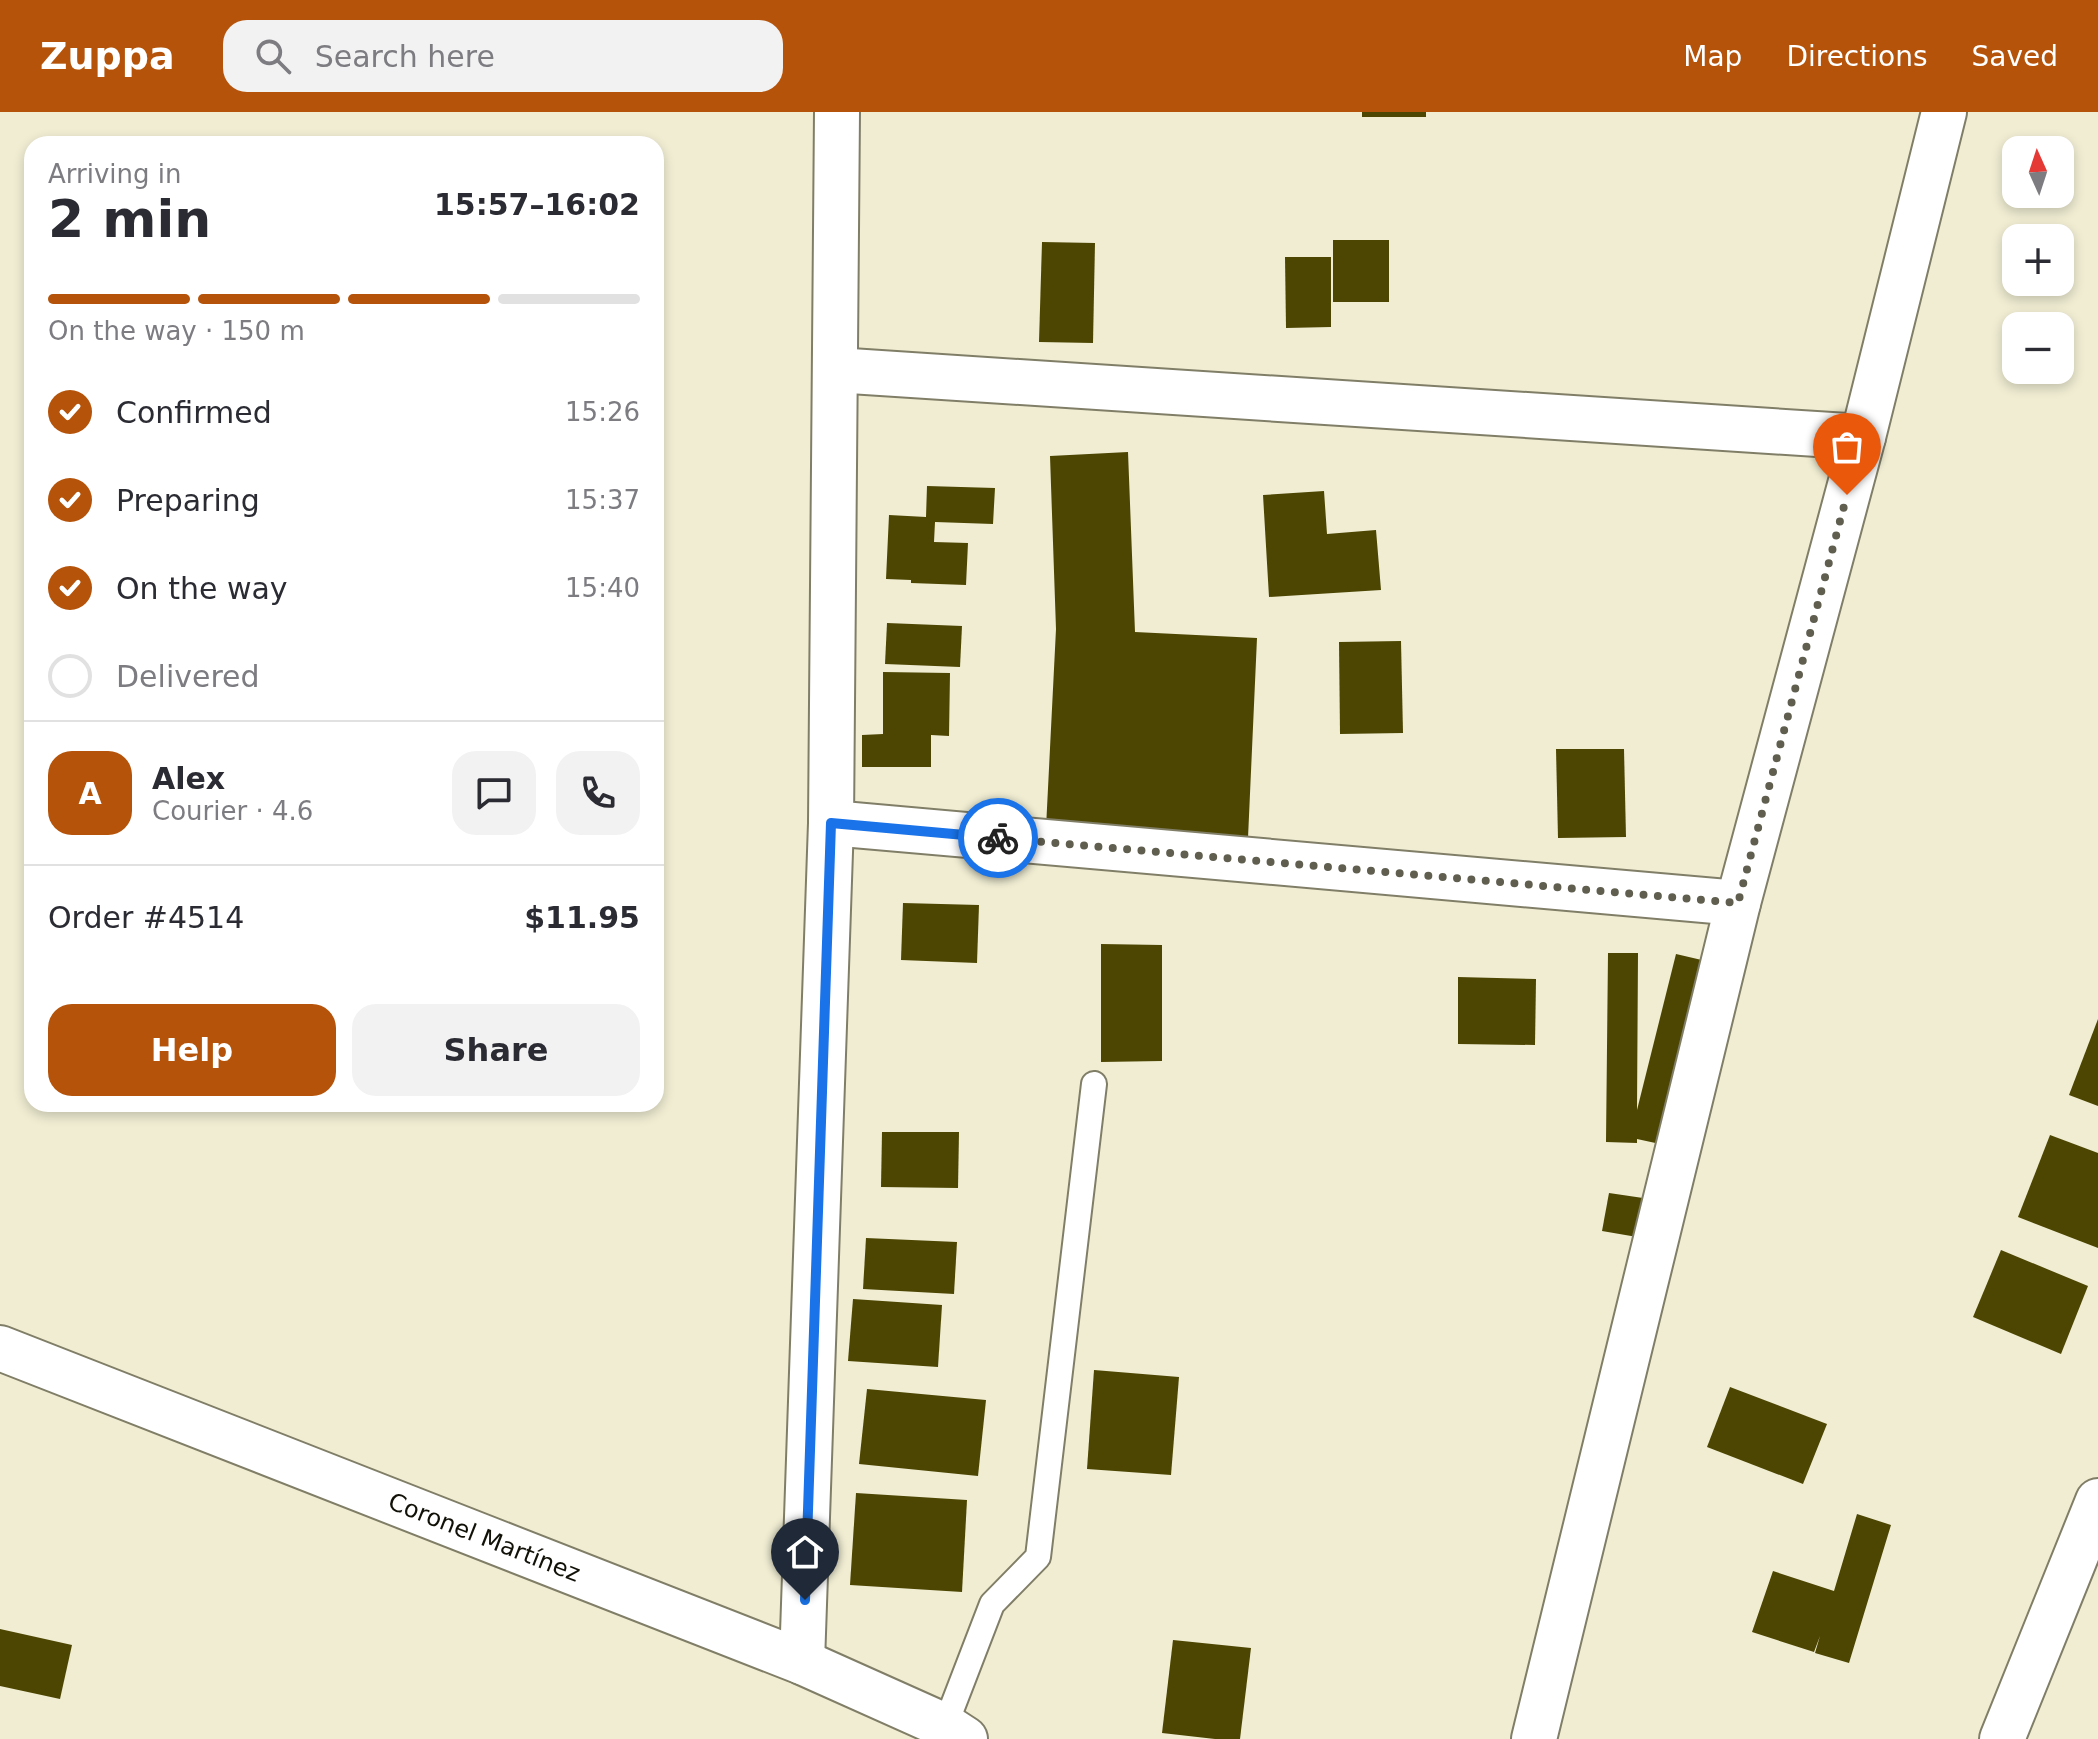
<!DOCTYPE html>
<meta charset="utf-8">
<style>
:root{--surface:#fff;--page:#f2f2f3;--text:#2b2b33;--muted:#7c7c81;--line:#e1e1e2;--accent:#b45309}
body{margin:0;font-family:"DejaVu Sans",sans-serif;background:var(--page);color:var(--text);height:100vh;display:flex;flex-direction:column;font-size:30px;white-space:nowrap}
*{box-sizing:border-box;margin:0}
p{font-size:26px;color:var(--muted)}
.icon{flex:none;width:44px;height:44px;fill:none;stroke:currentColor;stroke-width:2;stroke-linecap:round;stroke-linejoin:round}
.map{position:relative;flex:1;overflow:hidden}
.side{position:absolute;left:24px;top:24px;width:640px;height:976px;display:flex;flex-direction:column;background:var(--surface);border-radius:24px;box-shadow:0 4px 12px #0003}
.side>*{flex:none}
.needle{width:52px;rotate:357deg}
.controls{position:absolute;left:2002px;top:24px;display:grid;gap:16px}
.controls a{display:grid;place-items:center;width:72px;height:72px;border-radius:16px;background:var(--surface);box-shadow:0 4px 12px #0003;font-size:40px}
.pin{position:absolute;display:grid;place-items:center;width:68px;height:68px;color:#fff;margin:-82px -34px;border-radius:50% 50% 50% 0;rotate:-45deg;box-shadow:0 0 8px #0007}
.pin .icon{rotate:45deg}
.courier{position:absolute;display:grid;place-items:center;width:80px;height:80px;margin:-40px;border:6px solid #1a73e8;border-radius:50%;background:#fff;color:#222;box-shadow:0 2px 10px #0007}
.head em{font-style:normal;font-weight:600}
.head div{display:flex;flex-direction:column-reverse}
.head{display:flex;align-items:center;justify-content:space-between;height:136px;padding:0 24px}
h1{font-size:52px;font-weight:600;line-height:60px}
.bar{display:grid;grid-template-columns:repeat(4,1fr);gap:12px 8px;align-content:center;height:96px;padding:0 24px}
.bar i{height:10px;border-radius:6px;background:var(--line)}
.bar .on{background:var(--accent)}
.bar p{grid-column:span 4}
.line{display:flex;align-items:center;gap:20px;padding:0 24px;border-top:2px solid var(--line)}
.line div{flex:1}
.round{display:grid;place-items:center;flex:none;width:84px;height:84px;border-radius:24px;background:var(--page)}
ol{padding:0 24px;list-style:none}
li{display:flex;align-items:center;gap:24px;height:88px}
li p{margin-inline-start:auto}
li .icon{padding:8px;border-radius:50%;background:var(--accent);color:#fff;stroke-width:4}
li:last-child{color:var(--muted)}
li i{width:44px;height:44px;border:4px solid var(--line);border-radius:50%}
.cta{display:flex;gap:16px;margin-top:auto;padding:16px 24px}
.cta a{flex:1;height:92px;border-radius:24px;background:var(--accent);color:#fff;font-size:32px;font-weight:600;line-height:92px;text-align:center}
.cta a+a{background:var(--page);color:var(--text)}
header{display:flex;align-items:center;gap:48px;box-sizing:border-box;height:112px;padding:0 40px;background:var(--accent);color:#fff}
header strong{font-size:38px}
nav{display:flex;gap:44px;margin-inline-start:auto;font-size:28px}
.search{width:560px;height:72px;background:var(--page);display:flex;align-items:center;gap:20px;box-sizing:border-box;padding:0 28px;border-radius:24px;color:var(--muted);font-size:30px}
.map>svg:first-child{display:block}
.building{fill:#4d4602}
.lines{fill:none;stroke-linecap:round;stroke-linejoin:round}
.lane-casing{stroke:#817e67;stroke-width:28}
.street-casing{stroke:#817e67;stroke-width:48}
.secondary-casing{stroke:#817e67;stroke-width:48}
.lane{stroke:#fff;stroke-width:24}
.street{stroke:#fff;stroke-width:44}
.secondary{stroke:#fff;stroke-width:44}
.done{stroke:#605e4f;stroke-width:8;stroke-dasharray:0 14.4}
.route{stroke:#1a73e8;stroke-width:10}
.labels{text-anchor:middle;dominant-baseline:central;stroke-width:8;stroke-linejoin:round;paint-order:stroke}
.street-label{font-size:24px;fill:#121108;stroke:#fdfae0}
</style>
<header>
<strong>Zuppa</strong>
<div class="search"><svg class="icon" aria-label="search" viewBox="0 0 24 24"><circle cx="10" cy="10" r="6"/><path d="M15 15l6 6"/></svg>Search here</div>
<nav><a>Map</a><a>Directions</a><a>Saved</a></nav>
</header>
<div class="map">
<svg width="2098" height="1627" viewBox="0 0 2098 1627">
<rect width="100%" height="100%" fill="#f0edd3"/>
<g class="building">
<rect x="1362" y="0" width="64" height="5"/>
<rect x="1333" y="128" width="56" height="62"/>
<path d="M1042,130L1095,131L1093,231L1039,230Z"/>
<path d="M1285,145H1331V215L1286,216Z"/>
<path d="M1128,340L1135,520L1257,526L1248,726L1046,716L1056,517L1050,344Z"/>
<path d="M927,374L995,376L993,412L935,410L934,430L968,431L966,473L911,471V468L886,467L889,403L926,405Z"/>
<path d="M1324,379L1327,422L1376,418L1381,478L1269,485L1263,383Z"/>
<path d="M887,511L962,514L960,555L885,552Z"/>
<path d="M1401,529L1403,621L1340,622L1339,530Z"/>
<path d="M883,560L950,561L949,624L931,623V655H862V623L883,622Z"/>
<path d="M1556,637H1624L1626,725L1558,726Z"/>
<path d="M903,791L979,793L977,851L901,848Z"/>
<path d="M1101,832L1162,833V949L1101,950Z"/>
<path d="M1608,841H1638L1637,998L1676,842L1706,849L1660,1032L1637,1027V1031L1606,1030Z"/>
<path d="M1458,865L1536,867L1535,933L1458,932Z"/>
<path d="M2098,907V994L2069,983Z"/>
<path d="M882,1020H959L958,1076L881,1075Z"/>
<path d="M2050,1023L2098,1041V1136L2018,1105Z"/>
<path d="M1609,1081L1643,1086L1637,1125L1602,1119Z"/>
<path d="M866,1126L957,1130L954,1182L863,1177Z"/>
<path d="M2001,1138L2088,1174L2061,1242L1973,1205Z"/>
<path d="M853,1187L942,1193L938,1255L848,1249Z"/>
<path d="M1094,1258L1179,1265L1171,1363L1087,1357Z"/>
<path d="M1730,1275L1827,1312L1803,1372L1707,1335Z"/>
<path d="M867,1277L986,1288L978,1364L859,1352Z"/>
<path d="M856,1381L967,1388L962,1480L850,1473Z"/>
<path d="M1857,1402L1891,1413L1849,1551L1815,1541L1820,1524L1814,1540L1752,1520L1773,1459L1834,1479Z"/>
<path d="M0,1517L72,1533L60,1587L0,1574Z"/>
<path d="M1173,1528L1251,1536L1240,1627H1215L1162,1621Z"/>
</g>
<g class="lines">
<g class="lane-casing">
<path id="lane" d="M945,1614L992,1492L1038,1445L1094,972"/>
</g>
<g class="street-casing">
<g id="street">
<path d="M835,258L1863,325"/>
<path d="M831,711L1738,791"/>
<path d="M802,1550L831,711L837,0"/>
<path d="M1534,1627L1738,791L1863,325L1944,0"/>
<path d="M2002,1627L2098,1389"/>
</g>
</g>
<g class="secondary-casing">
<g id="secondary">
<path id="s1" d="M0,1236L802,1550L945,1614L965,1627"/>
</g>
</g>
<use href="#lane" class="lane"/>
<use href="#street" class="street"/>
<use href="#secondary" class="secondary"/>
</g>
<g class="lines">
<path class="done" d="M998,726L1738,791L1847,383"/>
<path class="route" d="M805,1488L831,711L998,726"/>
</g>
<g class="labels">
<g class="street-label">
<text stroke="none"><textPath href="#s1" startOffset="520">Coronel Martínez</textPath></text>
</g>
</g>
</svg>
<div class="controls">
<a><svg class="needle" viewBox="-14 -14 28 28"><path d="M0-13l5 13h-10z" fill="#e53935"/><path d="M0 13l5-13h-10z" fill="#7c7c81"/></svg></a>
<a>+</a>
<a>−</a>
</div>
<div class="pin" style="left:1847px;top:383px;background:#ea580c"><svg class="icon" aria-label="bag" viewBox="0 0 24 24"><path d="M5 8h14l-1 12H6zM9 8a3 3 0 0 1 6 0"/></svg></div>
<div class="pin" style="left:805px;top:1488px;background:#1f2937"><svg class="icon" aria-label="home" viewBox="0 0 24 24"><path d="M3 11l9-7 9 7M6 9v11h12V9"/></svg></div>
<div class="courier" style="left:998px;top:726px"><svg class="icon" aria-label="bike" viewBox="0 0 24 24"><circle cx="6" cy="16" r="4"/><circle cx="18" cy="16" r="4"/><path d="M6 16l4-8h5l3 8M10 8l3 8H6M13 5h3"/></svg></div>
<section class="side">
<div class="head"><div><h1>2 min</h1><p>Arriving in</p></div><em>15:57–16:02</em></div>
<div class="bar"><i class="on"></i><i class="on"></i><i class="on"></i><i></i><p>On the way · 150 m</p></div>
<ol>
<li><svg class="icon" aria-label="check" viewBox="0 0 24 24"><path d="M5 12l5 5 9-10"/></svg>Confirmed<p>15:26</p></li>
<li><svg class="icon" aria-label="check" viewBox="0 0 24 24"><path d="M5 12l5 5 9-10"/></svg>Preparing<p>15:37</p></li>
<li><svg class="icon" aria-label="check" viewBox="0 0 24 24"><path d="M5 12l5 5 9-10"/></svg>On the way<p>15:40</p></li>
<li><i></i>Delivered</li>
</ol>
<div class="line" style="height:144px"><b class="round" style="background:var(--accent);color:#fff">A</b><div><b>Alex</b><p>Courier · 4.6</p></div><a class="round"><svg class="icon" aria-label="chat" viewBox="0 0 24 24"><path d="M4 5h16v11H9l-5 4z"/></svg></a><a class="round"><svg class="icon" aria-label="phone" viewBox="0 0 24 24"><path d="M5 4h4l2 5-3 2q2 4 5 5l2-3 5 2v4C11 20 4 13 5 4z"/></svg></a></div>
<div class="line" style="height:104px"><div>Order #4514</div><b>$11.95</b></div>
<div class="cta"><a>Help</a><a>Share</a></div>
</section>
</div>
